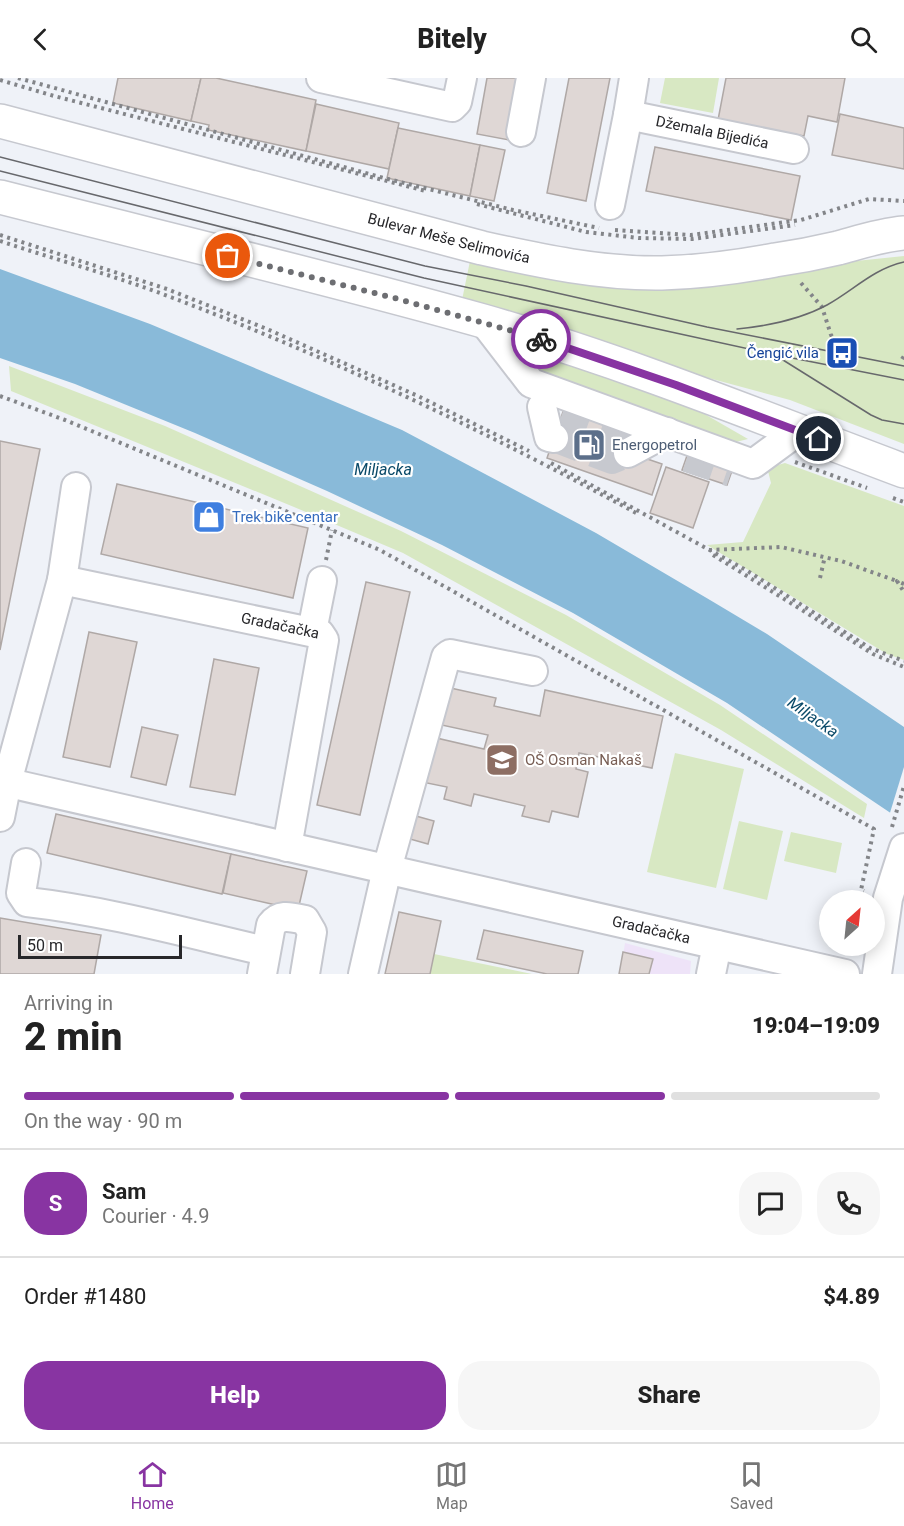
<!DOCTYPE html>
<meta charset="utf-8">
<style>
:root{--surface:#fff;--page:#f6f6f6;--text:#222;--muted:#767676;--line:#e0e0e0;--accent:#8834a2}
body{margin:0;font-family:Roboto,sans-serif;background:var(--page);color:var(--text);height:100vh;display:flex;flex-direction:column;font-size:22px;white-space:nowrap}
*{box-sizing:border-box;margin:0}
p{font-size:20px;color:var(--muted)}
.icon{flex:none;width:33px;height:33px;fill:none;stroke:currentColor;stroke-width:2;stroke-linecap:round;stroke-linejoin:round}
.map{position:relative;height:896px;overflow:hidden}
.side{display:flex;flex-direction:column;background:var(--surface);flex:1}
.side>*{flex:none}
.needle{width:39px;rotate:27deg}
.buttons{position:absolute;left:819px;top:812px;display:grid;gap:12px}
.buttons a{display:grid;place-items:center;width:66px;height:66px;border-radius:50%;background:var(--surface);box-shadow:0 3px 15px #0003;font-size:30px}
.scale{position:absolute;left:18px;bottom:15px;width:164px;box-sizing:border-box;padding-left:6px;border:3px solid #27272a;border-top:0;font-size:16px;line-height:21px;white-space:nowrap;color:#27272a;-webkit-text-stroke:4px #fff;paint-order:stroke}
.pin{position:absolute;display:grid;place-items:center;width:51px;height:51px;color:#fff;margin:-26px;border:3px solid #fff;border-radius:50%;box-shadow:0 2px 6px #0007}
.courier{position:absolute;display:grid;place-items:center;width:60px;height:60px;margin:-30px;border:4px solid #8834a2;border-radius:50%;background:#fff;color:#222;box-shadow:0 2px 8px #0007}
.overview em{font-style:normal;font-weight:800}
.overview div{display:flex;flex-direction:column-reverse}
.overview{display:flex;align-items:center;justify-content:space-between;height:102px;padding:0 24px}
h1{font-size:39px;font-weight:800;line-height:45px}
.bar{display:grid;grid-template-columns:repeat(4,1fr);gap:9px 6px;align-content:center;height:72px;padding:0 24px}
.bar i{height:8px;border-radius:4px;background:var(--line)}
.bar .selected{background:var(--accent)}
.bar p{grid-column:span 4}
.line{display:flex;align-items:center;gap:15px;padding:0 24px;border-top:2px solid var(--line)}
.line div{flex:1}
.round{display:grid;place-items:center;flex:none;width:63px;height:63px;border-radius:24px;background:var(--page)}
.action{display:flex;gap:12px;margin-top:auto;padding:12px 24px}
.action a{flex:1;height:69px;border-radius:24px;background:var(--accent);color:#fff;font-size:24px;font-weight:800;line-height:69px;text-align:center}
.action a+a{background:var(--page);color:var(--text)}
header{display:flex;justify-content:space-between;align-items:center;height:78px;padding:0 24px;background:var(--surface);font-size:27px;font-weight:800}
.tabs{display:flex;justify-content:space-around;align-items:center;height:84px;border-top:2px solid var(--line);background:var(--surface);font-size:16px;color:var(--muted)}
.tabs a{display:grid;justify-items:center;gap:3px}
.tabs .selected{color:var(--accent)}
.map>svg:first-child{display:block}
.education{fill:#eee3f8}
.green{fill:#d8e8c3}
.water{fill:#89bad9}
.pier{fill:#eff2f8}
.building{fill:#dfd7d5;stroke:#afa8a6;stroke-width:1.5}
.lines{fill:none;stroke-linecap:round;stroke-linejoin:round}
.minor-tunnel{stroke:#c7c9cf;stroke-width:28;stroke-dasharray:28 14;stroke-linecap:butt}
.minor-casing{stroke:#c6c8cf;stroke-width:32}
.major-casing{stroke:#c6c8cf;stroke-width:36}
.path{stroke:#838589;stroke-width:4;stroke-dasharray:3 4.5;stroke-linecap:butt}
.minor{stroke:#fff;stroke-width:28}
.major{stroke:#fff;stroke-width:33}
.tram{stroke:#67686c;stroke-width:1.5}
.done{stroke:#6d6e72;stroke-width:6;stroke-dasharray:0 10.8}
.route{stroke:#8834a2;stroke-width:8}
.labels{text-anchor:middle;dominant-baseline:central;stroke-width:4.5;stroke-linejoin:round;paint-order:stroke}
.street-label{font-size:15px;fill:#27272a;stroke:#fff}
.transit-label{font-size:15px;fill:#164399;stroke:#fff;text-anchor:end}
.service-label{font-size:15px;fill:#4e5e75;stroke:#fff;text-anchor:start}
.shop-label{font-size:15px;fill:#366cbe;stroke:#fff;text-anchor:start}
.education-label{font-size:15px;fill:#785e54;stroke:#fff;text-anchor:start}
.water-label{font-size:16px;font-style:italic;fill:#094968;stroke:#fff}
</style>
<header><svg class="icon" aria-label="back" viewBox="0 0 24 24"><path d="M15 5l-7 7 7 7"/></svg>Bitely<svg class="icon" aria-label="search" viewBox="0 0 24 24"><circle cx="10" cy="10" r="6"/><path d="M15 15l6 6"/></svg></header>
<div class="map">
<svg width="904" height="896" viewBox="0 0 904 896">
<rect width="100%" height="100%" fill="#eff2f8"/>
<path class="education" d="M625,865L691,883L690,896H620Z"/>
<g class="green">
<path d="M665,0H719L713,35L660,25Z"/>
<path d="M904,178V366L790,322L679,292L462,222L470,183L662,210L714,209L753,203L856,183Z"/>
<path d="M525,271L681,325L701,334L748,361L732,365L540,295L523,273Z"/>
<path d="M9,288L165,348L401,453L566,537L720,627L867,726L864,740L721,652L403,475L294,429L11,313Z"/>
<path d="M785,385L904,428V582L887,576L707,467L743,464L771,405L768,393L771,389Z"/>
<path d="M675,675L744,691L716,810L647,794Z"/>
<path d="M739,743L783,753L767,822L723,811Z"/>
<path d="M791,754L842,765L836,795L784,783Z"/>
<path d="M434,876L532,896H430Z"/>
</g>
<path class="water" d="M0,191L150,246L402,352L596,455L710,522L767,556L904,649V744L727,625L573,535L442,467L327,413L195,355L75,306L0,280Z"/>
<path class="pier" d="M904,689V747L889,738Z"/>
<g class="building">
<path d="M118,0H201L191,43L113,25Z"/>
<path d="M201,0H216L316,22L306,73L208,52L209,47L191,43Z"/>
<path d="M487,0H521L509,62L477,56Z"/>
<path d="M569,0H610L586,123L547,115Z"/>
<path d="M726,0H845L837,44L808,38L804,58L718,42Z"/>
<path d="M316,26L399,45L389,91L306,73Z"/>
<path d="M840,36L904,50V91L832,77Z"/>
<path d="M398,50L480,67L470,118L387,100Z"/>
<path d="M480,67L505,72L494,123L470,118Z"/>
<path d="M655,69L800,98L791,142L646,113Z"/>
<path d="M565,328L632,351L624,373L662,386L652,417L547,380Z"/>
<path d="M0,363L40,371L0,572Z"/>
<path d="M689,372L734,387L727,407L682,392Z"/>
<path d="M666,389L709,404L693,450L650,435Z"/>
<path d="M117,406L308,450L293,520L101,476Z"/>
<path d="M366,504L410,514L360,737L317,727Z"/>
<path d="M89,554L137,564L110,689L63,679Z"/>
<path d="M214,581L259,590L235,717L190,709Z"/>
<path d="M446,609L496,620L494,628L540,638L545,612L663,638L652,690L579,675L576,691L588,694L578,739L552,733L549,744L522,738L525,728L474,716L471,728L444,721L447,709L422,704L432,659L484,671L488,657L437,646Z"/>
<path d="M142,649L178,657L166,707L131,699Z"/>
<path d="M56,736L231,776L222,816L47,775Z"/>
<path d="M416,738L434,743L428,766L410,761Z"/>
<path d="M231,776L307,793L298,832L223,815Z"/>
<path d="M399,834L441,843L430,896H385Z"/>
<path d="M0,840L101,857L94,896H0Z"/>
<path d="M484,852L583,873L578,896H547L477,881Z"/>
<path d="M623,874L653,881L649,896H619Z"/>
</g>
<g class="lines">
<g class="minor-tunnel">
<path d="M562,336L629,360"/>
<path d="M554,360L612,382L628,375"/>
<path d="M687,380L731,395"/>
</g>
<g class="minor-casing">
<g id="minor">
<path d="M321,0L452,29L457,24L462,0"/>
<path id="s1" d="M628,37L794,71"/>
<path d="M521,54L531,0"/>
<path d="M610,127L628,37L634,0"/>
<path d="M484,244L531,305L753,386L798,353"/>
<path d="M542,329L549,359L554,360"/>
<path d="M628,375L667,354"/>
<path d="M62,502L76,409"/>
<path d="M312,553L322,503"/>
<path id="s2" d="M0,703L845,896"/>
<path id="s3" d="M0,739L7,704L62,502L320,556L324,562L287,769"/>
<path d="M26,785L21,815L27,824C107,833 187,855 265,873"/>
<path d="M262,896L271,847C280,835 291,839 305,842L312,854L305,896"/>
<path d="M363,896L387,791L446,579L450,576L533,593"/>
<path d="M711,896L717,867"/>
<path d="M877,896L888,820L904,770"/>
</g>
</g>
<g class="major-casing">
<g id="major">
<path id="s4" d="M0,43L482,170C540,183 601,196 662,195C700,194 738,189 775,182C796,179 817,175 838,170C860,164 881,157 904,155"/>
<path d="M0,119C161,160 323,198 483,243C627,284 765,341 904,393"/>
</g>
</g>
<g class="path">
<path d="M18,0L384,100L513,132L599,150"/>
<path d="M0,2L54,18L426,113"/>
<path d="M477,126L586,154L639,160L692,161L795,147"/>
<path d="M615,152L691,157L801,142L869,121L904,123"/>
<path d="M0,157L167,211L267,251L418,318L529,373"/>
<path d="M0,163C57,182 116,198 173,220C334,281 487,354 638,436"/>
<path d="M801,205L822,229L831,257L838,267"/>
<path d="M902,281L904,278"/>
<path d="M0,318L65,342L380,472L874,751L861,812L864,813"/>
<path d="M795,384L867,410"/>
<path d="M551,385L746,492L870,570L904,583"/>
<path d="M893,420L904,424"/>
<path d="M709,472L781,469L841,483L897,503"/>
<path d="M713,477L873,576L904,589"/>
<path d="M326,482L332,452"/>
<path d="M820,500L825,478"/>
<path d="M904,506L897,503L904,514"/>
<path d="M892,749L904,708"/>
</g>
<use href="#minor" class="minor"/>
<use href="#major" class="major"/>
<g class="tram">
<path d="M0,79L425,188L526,208L707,249L904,288"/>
<path d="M0,93L424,200L767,275L904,302"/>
<path d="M737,251C768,248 799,242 827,227C854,212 873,191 904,184"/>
<path d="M783,282L871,337L882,342L904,346"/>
</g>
</g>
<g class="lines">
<path class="done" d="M228,178L398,221L541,261"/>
<path class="route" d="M541,261L676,307L819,361"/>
</g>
<defs>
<g id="bus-square" transform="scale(1.725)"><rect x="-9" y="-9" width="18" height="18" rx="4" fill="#1a4fb4" stroke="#fff"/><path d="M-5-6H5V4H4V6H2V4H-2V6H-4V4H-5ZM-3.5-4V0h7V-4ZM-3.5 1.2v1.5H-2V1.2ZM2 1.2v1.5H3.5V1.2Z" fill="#fff"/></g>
<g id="fuel-square" transform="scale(1.725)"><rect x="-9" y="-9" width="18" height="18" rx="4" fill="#5c6f8a" stroke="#fff"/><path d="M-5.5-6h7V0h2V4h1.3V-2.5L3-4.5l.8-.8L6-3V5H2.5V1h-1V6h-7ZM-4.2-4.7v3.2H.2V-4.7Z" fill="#fff"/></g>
<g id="shop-square" transform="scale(1.725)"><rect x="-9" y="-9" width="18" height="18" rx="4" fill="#3f7fe0" stroke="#fff"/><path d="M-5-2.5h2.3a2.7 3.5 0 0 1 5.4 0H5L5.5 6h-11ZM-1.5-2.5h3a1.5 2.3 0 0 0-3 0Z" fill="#fff"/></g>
<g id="school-square" transform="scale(1.725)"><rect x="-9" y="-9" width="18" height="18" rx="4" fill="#8d6e63" stroke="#fff"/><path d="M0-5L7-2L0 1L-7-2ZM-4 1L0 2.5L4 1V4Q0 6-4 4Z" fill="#fff"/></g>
</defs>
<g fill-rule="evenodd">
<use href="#bus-square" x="842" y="275"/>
<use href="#fuel-square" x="589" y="367"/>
<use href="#shop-square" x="209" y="439"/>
<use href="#school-square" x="502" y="682"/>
</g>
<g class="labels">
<g class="street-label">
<text stroke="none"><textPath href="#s1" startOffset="86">Džemala Bijedića</textPath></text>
<text stroke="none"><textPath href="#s4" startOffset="464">Bulevar Meše Selimovića</textPath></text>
<text stroke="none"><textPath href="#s3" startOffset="468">Gradačačka</textPath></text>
<text stroke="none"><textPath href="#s2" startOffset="668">Gradačačka</textPath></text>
</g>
<g class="transit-label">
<text x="819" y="275">Čengić vila</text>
</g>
<g class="service-label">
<text x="612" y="367">Energopetrol</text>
</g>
<g class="shop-label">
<text x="232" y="439">Trek bike centar</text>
</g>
<g class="education-label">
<text x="525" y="682">OŠ Osman Nakaš</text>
</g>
<g class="water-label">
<text x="383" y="391">Miljacka</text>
<text transform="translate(813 639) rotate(35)">Miljacka</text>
</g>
</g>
</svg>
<div class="buttons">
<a><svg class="needle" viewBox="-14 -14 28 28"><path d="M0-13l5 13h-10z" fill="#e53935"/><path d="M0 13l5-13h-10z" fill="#767676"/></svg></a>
</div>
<div class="scale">50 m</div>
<div class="pin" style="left:228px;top:178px;background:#ea580c"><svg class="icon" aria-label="bag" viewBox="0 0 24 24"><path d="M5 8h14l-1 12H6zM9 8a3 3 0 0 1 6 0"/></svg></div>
<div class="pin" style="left:819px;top:361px;background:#1f2937"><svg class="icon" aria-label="home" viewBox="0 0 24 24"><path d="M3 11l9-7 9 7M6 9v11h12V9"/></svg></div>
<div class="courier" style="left:541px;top:261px"><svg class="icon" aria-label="bike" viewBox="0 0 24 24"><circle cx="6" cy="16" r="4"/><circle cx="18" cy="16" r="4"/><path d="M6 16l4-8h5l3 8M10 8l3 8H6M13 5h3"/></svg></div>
</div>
<section class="side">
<div class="overview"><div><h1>2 min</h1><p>Arriving in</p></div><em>19:04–19:09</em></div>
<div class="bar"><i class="selected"></i><i class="selected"></i><i class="selected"></i><i></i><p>On the way · 90 m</p></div>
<div class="line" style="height:108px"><b class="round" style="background:var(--accent);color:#fff">S</b><div><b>Sam</b><p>Courier · 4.9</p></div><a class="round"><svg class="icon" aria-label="chat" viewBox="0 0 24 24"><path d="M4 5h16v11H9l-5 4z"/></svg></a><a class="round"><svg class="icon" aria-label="phone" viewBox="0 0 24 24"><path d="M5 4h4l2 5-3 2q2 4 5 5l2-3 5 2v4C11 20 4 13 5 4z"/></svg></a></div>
<div class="line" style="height:78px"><div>Order #1480</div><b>$4.89</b></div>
<div class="action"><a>Help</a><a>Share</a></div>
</section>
<nav class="tabs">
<a class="selected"><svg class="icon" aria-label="home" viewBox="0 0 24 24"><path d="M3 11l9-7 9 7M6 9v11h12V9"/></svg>Home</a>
<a><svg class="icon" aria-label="map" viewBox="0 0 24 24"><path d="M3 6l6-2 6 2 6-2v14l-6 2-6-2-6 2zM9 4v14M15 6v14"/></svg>Map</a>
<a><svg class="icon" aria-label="saved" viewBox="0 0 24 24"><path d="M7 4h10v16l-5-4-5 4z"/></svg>Saved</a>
</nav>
